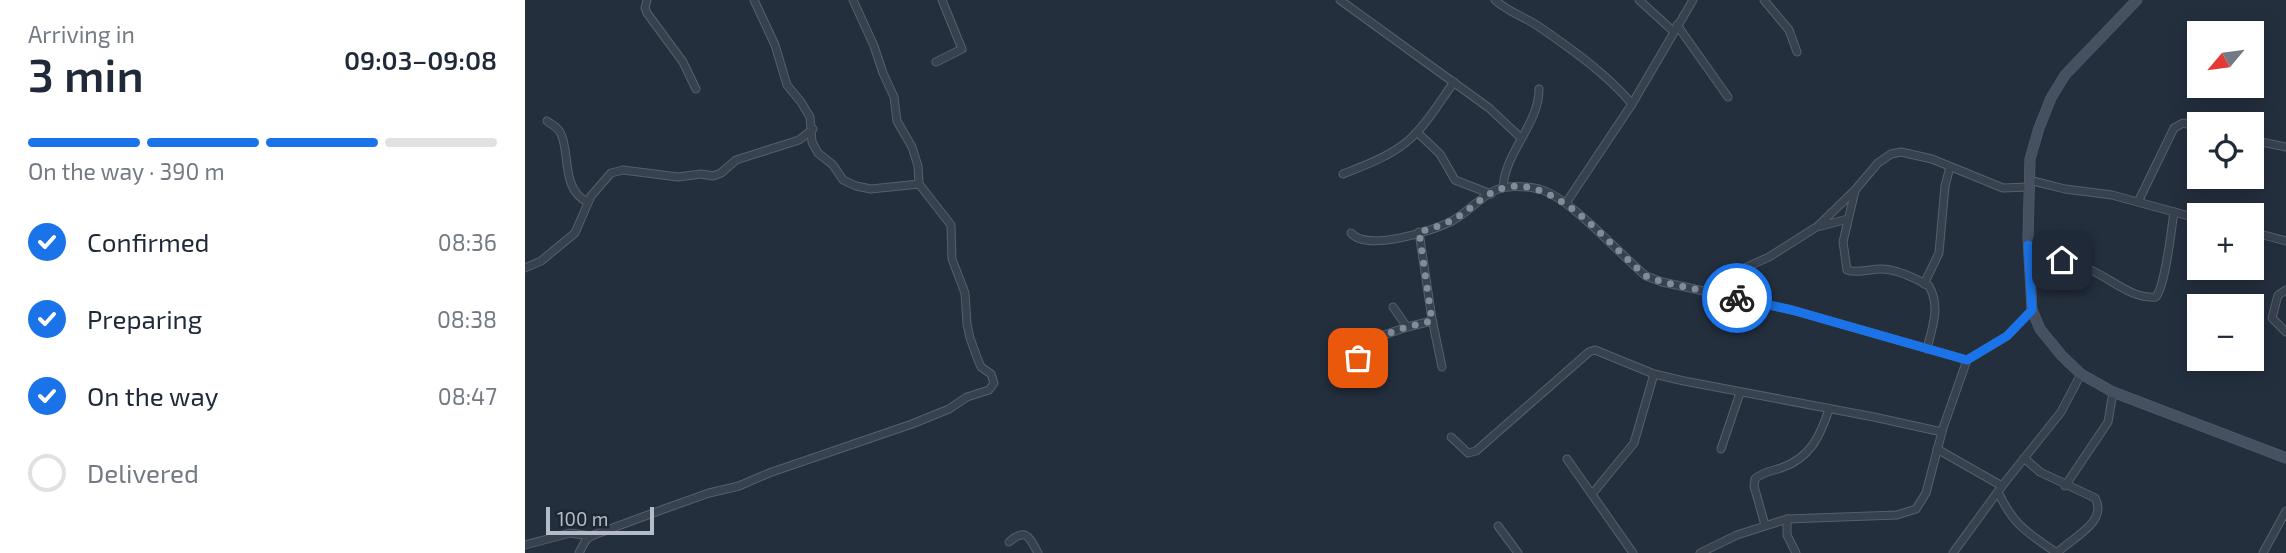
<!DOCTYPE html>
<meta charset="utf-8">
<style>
:root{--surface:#fff;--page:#f2f2f3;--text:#1f2937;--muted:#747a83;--line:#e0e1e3;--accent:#1a73e8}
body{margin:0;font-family:"Exo 2",sans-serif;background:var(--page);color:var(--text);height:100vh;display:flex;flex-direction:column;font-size:26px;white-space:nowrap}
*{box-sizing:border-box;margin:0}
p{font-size:23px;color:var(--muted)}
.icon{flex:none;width:38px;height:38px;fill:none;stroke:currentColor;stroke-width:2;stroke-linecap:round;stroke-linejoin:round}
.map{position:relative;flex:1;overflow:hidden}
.sheet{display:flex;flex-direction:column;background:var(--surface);width:525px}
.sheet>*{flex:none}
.needle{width:46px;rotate:241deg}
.buttons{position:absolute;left:1662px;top:21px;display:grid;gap:14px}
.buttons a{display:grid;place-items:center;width:77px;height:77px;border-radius:0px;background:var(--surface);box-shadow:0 4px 18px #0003;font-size:35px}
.scale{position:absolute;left:21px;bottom:18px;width:108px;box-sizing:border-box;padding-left:7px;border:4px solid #b4bcc9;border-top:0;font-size:19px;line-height:24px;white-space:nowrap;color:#b4bcc9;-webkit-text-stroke:5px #1d2633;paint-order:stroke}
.pin{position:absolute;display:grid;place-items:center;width:60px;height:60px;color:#fff;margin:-30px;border-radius:14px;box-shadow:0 4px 10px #0006}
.courier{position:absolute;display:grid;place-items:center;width:70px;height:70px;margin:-35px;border:5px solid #1a73e8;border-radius:50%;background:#fff;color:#222;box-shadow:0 2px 9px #0007}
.overview em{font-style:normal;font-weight:600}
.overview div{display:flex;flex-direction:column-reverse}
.overview{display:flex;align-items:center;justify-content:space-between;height:119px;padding:0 28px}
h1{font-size:46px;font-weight:600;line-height:52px}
.bar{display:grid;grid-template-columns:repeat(4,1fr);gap:10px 7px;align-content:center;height:84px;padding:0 28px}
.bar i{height:9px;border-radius:5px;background:var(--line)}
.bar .current{background:var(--accent)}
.bar p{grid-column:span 4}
ol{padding:0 28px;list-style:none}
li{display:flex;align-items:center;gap:21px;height:77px}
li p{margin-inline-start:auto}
li .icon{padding:7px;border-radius:50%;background:var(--accent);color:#fff;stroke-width:4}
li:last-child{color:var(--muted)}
li i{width:38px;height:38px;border:4px solid var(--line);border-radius:50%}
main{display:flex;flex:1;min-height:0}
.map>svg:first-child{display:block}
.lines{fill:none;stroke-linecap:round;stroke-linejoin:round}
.street-casing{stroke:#565f6c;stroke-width:9}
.secondary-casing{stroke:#565f6c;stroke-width:11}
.street{stroke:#38414e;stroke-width:7}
.secondary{stroke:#465061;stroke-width:10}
.done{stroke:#828b98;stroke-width:7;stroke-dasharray:0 12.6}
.route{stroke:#1a73e8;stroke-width:9}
</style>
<main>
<section class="sheet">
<div class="overview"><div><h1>3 min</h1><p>Arriving in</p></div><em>09:03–09:08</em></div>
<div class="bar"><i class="current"></i><i class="current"></i><i class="current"></i><i></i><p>On the way · 390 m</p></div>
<ol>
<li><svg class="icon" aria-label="check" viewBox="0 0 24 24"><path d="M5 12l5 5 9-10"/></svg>Confirmed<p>08:36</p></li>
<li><svg class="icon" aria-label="check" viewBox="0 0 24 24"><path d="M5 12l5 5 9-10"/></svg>Preparing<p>08:38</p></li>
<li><svg class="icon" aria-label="check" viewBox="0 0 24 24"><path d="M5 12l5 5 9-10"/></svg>On the way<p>08:47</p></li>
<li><i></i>Delivered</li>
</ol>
</section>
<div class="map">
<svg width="1761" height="553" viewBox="0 0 1761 553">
<rect width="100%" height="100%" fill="#242f3e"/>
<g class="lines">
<g class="street-casing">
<g id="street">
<path d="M122,0L120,8L122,13L158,62L171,89"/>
<path d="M328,0L349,46L358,73L369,97L372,121L387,147L393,166L394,184"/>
<path d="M815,0L964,108L995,137"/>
<path d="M970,0C983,12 998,16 1013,26C1045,48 1082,74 1107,104"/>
<path d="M1114,0L1148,31"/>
<path d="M1239,0L1264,30L1272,52"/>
<path d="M1152,25L1203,97"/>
<path d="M411,62L437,49L417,0"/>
<path d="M22,121C26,124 32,127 35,132C46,150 35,190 63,202"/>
<path d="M892,132L915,154L930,180L966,194"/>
<path d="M1727,140L1761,147"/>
<path d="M818,174C841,165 866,156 885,139C903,123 915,101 929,82"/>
<path d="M1504,180L1540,189L1587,195L1675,219"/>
<path d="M978,188C980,151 1014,125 1014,89"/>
<path d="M1330,191L1318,242L1322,270C1333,274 1344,269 1356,269C1372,269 1390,278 1404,286C1416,307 1407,327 1402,349"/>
<path d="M1613,202L1649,128L1658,123L1675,127"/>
<path d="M1041,203L1107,104L1168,0"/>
<path d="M1296,226L1323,219"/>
<path d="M894,232L907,319L917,367"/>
<path d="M1727,232L1761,241"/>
<path d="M826,233C842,252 908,231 927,221C943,212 955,197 971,190C983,185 1001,186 1014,189C1045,197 1094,254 1121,276L1137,282L1267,310L1442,360"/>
<path d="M1503,245C1525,254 1549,262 1570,272C1590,282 1608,299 1631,297C1641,283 1646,231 1649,212"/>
<path d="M0,268L16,261L50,233L66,196L86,173L98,170L153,177L176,174L188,176L196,173L211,160L274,140L288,129"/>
<path d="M1399,284L1414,253L1420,186L1425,167"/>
<path d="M1761,290L1753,295L1747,318L1761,332"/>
<path d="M1196,294L1211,272L1244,257L1293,226L1330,190L1353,163L1366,154L1376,152L1407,159L1478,188L1504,187"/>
<path d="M868,307L882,327"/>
<path d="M843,380L830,349L833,344L882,327L907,321"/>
<path d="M926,437L943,453L951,451L1064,352L1070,350L1129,374L1159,381L1349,417L1417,432"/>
<path d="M1196,449L1215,393"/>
<path d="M1412,449L1477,486"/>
<path d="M1042,459L1108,553"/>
<path d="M1540,486L1583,422L1588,392"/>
<path d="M1473,492C1489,526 1503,533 1532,553C1545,539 1584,522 1570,498L1515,472L1499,458"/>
<path d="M1068,493L1109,443L1129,374"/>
<path d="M1262,519V535L1271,553"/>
<path d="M1240,525L1229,486L1230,479C1237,472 1247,471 1256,468C1285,458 1295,437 1304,409"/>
<path d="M973,526L993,553"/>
<path d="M484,542C501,527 504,537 513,553"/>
<path d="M0,545L45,533L66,536"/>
<path d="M54,553L61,540L66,536L139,509L184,493L214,486L244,473L387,424L424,409L442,397L464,390L469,383L466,374L456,367L453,360L445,338L442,324L440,293L427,259L426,225L394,184L346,189L331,186L318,180L308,165L293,153L287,142L285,117L276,102L262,85L250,45L229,0"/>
<path d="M1175,553L1212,535L1262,519L1372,515L1391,509L1401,493L1418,428L1442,360L1482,336L1507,310"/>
<path d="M1428,553L1477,486L1536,412L1556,374"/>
<path d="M1738,553L1761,511"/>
</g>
</g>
<g class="secondary-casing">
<path id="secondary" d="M1612,0L1540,75L1526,98L1514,128L1505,159L1503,239L1507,310L1515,329L1537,356L1556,374L1588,392L1761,458"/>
</g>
<use href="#street" class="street"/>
<use href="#secondary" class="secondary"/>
</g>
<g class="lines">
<path class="done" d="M833,358L830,349L833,344L882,327L907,321L894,232C908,228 922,224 934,216C947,208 960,194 975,189C1029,171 1083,245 1121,276L1137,282L1212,298"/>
<path class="route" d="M1212,298L1267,310L1442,360L1482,336L1507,310L1503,245L1537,260"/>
</g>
</svg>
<div class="buttons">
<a><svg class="needle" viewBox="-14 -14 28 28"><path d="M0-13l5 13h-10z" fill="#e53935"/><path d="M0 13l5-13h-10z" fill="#747a83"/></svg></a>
<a><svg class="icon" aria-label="locate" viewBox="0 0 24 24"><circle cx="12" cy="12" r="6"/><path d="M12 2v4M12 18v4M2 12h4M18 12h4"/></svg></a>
<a>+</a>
<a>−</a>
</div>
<div class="scale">100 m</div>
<div class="pin" style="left:833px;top:358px;background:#ea580c"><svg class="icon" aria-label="bag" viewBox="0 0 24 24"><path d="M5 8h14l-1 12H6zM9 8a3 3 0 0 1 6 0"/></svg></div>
<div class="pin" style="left:1537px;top:260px;background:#1f2937"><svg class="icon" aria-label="home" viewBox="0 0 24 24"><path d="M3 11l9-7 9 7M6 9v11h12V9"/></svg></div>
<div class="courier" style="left:1212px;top:298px"><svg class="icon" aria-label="bike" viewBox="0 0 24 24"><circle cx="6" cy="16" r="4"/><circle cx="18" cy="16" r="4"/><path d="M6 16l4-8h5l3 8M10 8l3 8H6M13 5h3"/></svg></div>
</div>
</main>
